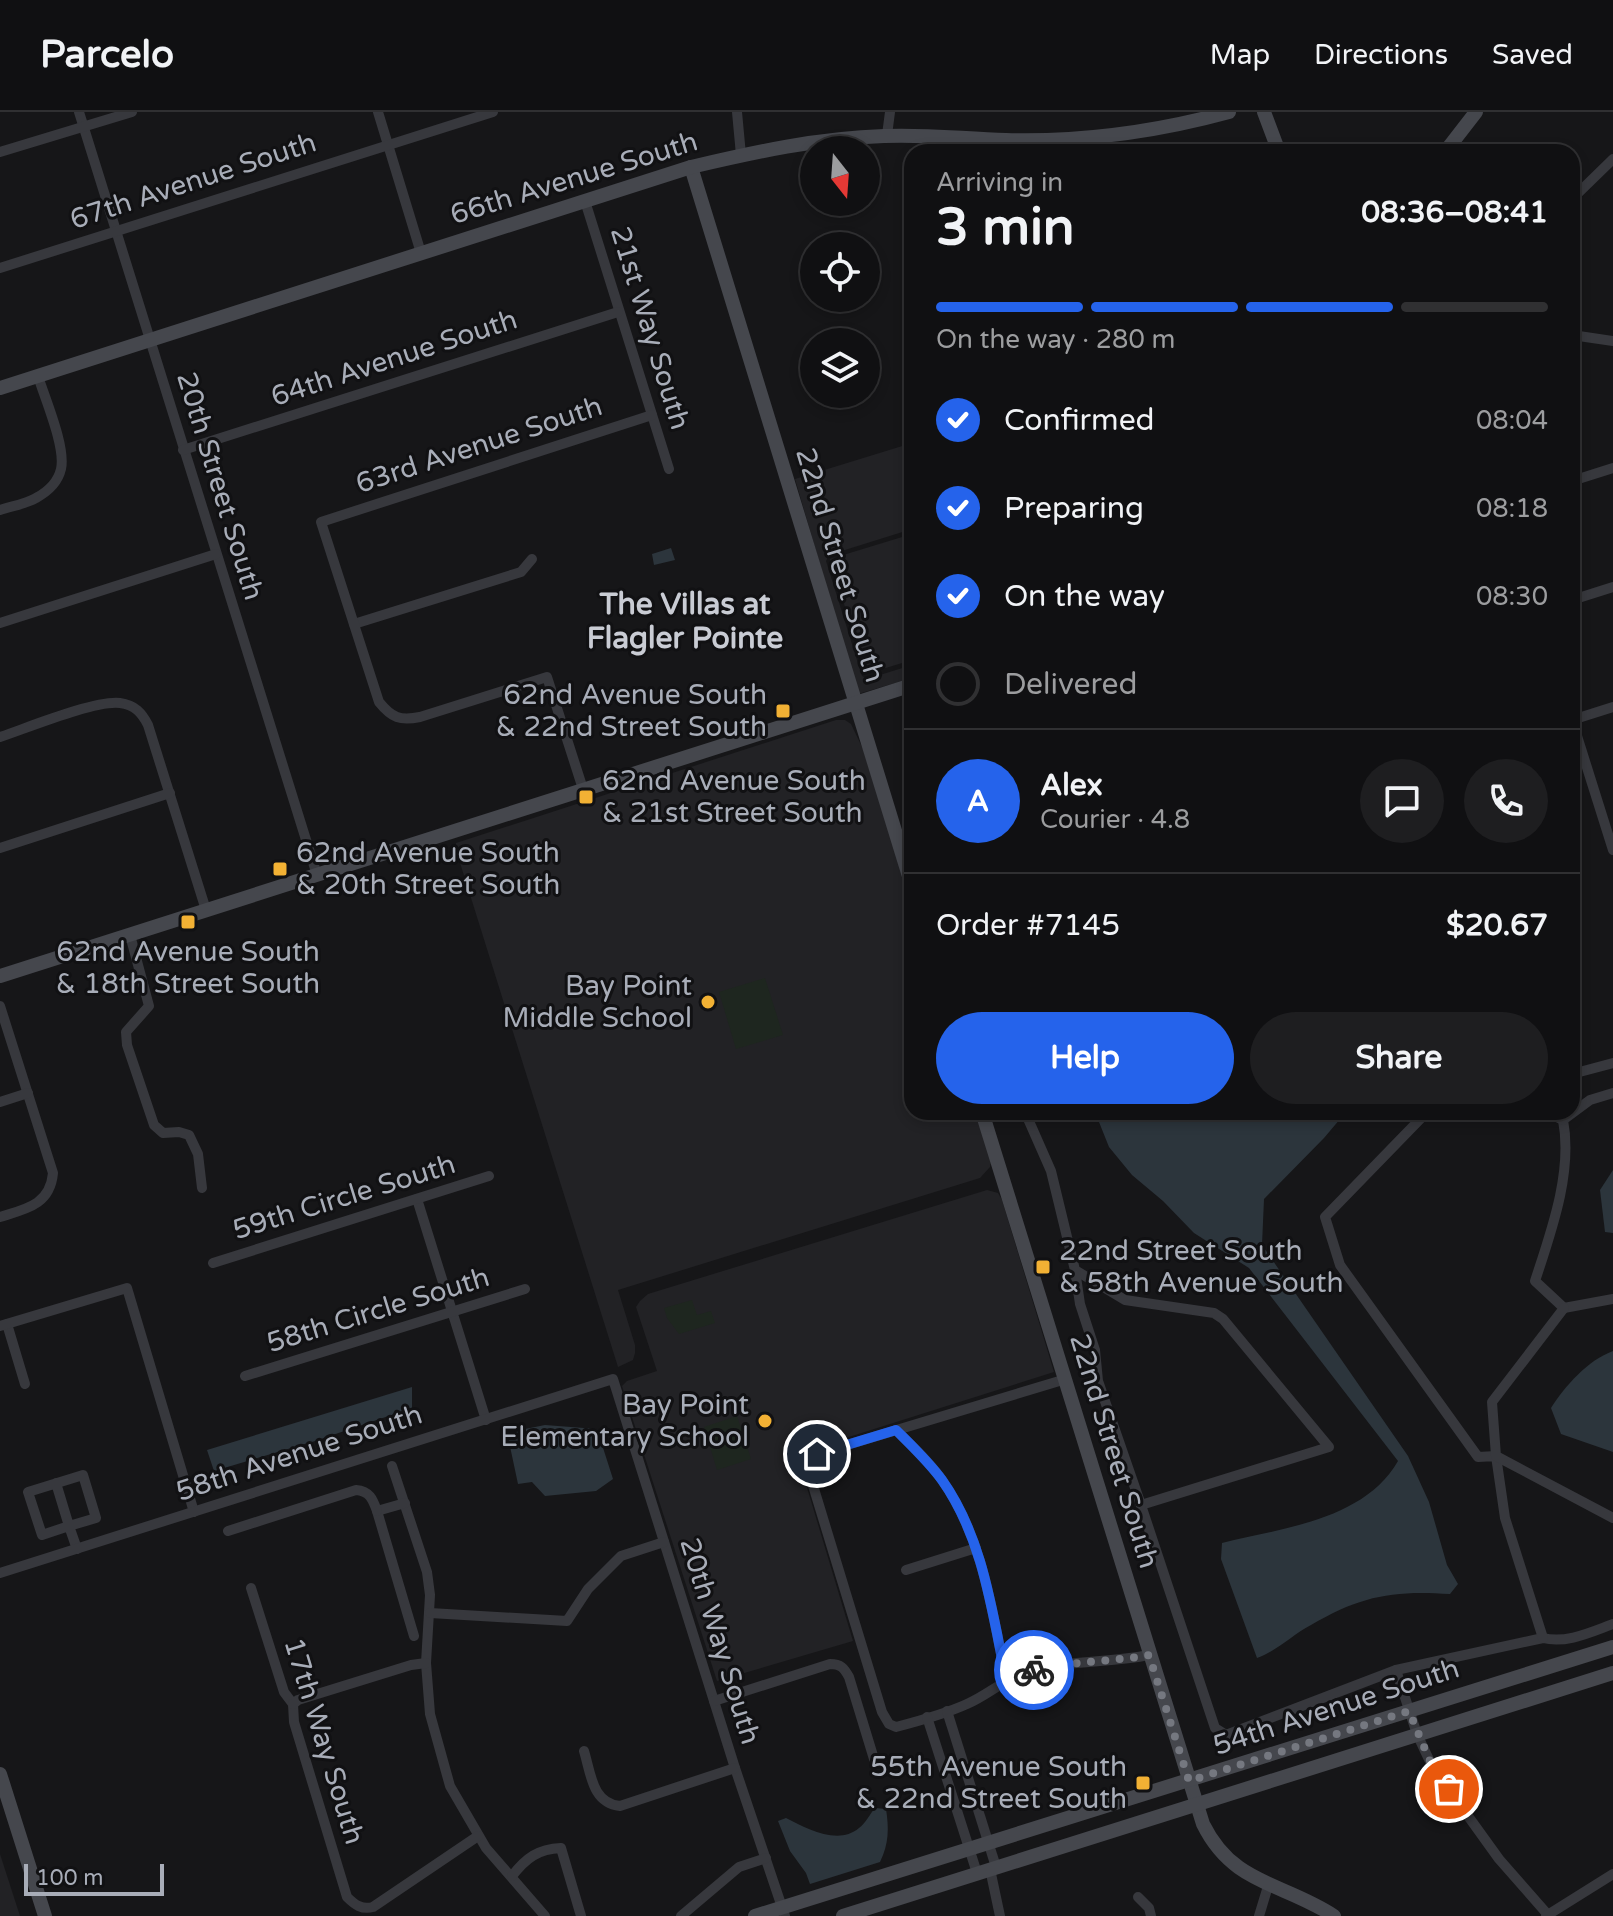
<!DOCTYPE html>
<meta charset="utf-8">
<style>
:root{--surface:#101012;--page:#1e1e20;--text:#f1f3f6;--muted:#9c9d9f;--line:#303032;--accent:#2563eb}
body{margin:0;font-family:"Varela Round",sans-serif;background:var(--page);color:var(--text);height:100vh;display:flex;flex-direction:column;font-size:30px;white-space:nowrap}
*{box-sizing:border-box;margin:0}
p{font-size:26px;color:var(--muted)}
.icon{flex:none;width:44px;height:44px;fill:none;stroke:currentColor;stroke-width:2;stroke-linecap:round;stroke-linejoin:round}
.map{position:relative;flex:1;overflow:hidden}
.details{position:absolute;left:904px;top:32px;width:676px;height:976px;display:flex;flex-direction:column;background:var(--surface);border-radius:24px;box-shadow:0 4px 12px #0003,0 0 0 2px var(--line)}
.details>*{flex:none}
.needle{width:52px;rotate:163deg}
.tools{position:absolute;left:800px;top:24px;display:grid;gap:16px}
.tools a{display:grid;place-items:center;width:80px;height:80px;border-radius:50%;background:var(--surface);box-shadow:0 4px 12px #0003,0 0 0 2px var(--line);font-size:40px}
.scale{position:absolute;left:24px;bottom:20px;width:140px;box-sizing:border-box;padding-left:8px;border:4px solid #a8adb8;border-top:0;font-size:22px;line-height:28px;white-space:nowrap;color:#a8adb8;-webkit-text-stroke:6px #111113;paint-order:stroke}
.pin{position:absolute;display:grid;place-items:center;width:68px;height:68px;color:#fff;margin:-34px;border:4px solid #fff;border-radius:50%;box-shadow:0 2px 8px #0007}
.courier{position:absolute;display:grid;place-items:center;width:80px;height:80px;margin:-40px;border:6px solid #2563eb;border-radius:50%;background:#fff;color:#222;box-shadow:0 2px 10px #0007}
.overview em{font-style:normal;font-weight:700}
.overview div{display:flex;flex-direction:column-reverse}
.overview{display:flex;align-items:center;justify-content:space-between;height:136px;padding:0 32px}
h1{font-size:52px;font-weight:700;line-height:60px}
.bar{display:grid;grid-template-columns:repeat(4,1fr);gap:12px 8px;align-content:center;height:96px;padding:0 32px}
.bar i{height:10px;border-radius:6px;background:var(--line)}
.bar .active{background:var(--accent)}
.bar p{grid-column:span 4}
.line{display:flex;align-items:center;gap:20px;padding:0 32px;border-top:2px solid var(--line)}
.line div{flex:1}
.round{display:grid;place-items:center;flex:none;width:84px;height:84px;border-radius:42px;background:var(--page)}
ol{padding:0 32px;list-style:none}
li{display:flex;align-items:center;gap:24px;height:88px}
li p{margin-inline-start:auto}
li .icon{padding:8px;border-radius:50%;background:var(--accent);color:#fff;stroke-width:4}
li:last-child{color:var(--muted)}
li i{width:44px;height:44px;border:4px solid var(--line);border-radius:50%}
.action{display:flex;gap:16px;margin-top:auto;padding:16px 32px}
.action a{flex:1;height:92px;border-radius:48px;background:var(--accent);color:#fff;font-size:32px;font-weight:700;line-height:92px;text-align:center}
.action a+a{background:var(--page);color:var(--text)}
header{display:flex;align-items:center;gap:48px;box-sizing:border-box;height:112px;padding:0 40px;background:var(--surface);border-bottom:2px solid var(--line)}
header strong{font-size:38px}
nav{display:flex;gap:44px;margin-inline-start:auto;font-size:28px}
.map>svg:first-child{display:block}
.built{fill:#222225}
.green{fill:#1e261f}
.water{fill:#2c353c}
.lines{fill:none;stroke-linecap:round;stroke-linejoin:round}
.street{stroke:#37383d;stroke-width:10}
.secondary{stroke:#45474d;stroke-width:14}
.done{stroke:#757880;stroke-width:8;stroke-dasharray:0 14.4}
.route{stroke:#2563eb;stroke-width:10}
.poi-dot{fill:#f2b134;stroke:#111113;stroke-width:3}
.labels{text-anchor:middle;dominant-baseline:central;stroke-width:6;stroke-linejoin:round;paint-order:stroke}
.street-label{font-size:28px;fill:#a8adb8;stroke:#111113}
.poi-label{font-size:28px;fill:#a8adb8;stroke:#111113;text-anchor:end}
.neighbourhood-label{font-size:30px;font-weight:bold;fill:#c9ccd4;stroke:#111113}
</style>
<header>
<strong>Parcelo</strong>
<nav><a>Map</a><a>Directions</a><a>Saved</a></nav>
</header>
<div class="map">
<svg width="1613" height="1804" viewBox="0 0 1613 1804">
<rect width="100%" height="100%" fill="#161618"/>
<g class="built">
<path d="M912,331V417L829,443L826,449L862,564L867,567L912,553V566L858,582L795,367Z"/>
<path d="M912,422V548L866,562L830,447Z"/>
<path d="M836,608H845L851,612L863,637L912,794V1000H976L991,1048L990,1055L980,1066L618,1178L635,1233V1241L633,1248L618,1255L456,738V731Z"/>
<path d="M987,1078L998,1081L1002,1088L1054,1260L814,1336L806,1342L802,1350V1359L853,1529L717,1569L622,1274L627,1269L657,1259L636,1195L640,1189L648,1182Z"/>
<path d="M0,1742L20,1804H0Z"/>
</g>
<g class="green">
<path d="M765,866L783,923L736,937L719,880Z"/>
<path d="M692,1188L697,1203L711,1199L715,1211L679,1222L667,1206L664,1196Z"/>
<path d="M737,1304L751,1347L717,1358L704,1315Z"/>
</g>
<g class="water">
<path d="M671,436L675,448L654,453L652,442Z"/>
<path d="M1095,1000H1346L1324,1026L1264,1087L1262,1133L1408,1344L1429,1390L1447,1453L1458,1472L1450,1482C1393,1478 1360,1484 1311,1513C1292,1523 1277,1539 1257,1546L1221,1447L1222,1431C1283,1416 1364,1408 1398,1349L1249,1156L1194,1121L1163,1089L1132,1063L1109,1035Z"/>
<path d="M1613,1058V1121L1605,1120L1600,1078Z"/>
<path d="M1613,1239V1340L1561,1322L1551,1296C1565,1274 1588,1248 1613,1239Z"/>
<path d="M412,1275V1296L315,1329L214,1359L207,1338Z"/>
<path d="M545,1313L597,1317L613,1367L596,1379L545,1384L532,1370L518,1372L508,1325L520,1318Z"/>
<path d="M875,1696L886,1697C889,1716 889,1732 880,1750L810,1772L806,1761L790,1739L778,1709L786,1706C806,1716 838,1734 859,1716C865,1712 870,1702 875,1696Z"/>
</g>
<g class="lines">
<g class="street">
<path d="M79,0L317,763"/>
<path d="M378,0L421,141"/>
<path d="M737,0L741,43"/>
<path d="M887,23L890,0"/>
<path d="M0,40L132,0"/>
<path d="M1572,87L1613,47"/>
<path d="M585,89L669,357"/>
<path d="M0,156L493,0"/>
<path d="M1572,223L1613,229"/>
<path d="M183,338L618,200"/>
<path d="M1572,369L1613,356"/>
<path d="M0,398C12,394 26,392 36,386C47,380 58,370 61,357C66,335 45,287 38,264"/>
<path d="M1572,488L1613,475"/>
<path d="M0,511L216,442"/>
<path d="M354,512L521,460L532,447"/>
<path d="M1572,608L1613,738"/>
<path d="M1572,608L1613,595"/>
<path d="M0,625C27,616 95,588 120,591C135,593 142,601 148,613L206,798"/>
<path d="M583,677L547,565L420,605C400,609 392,606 379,590L321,410L652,303"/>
<path d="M0,736L170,681"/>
<path d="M130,823L149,894L126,920L127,933L154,1013L163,1021L179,1020L189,1023L198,1042L202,1076"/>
<path d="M0,894L53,1061C50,1093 26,1097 0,1105"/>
<path d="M1572,962L1613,951"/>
<path d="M1613,981L1590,988L1563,1008C1573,1060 1551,1120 1535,1169L1564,1196L1613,1187"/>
<path d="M0,990L28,981"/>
<path d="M1025,1000L1051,1059L1075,1158L1125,1188L1214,1201L1223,1207L1329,1335L1141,1393L1215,1616L1226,1623L1396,1558L1543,1526C1566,1532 1591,1520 1613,1512"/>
<path d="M1427,1000L1325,1105L1340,1153L1478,1345L1496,1344L1505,1406L1543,1526"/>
<path d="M1546,1000L1563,1008"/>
<path d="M417,1087L486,1308"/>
<path d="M213,1151L489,1064"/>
<path d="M1075,1158L1080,1192L1095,1238L1098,1269L1141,1393"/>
<path d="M1564,1196L1492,1290L1496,1344L1613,1406"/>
<path d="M7,1212L25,1272"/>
<path d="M0,1214L127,1176L194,1400"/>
<path d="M245,1264L525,1177"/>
<path d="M1066,1267L817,1342L810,1347L808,1357L882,1600L889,1612L896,1615C919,1609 945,1602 967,1592C988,1583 1004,1567 1027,1560C1067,1548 1109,1551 1149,1543"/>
<path d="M896,1318C912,1334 929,1349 942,1368C983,1426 992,1499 1006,1567"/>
<path d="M392,1354L427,1460L430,1483L426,1551L430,1602L450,1674L486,1736L545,1804"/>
<path d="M56,1371L69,1414L96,1406L83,1363L28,1380L42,1423L69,1414L77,1437"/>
<path d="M405,1391L377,1399L414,1524"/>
<path d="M228,1419L356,1378C370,1379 373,1388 377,1399"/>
<path d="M906,1458L976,1436"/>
<path d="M0,1461L613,1267L735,1656L785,1804"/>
<path d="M251,1476L284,1580L293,1592L294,1610L347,1785C355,1793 362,1798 373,1795L478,1724"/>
<path d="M430,1501L567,1509L588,1477L621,1444L664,1430"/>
<path d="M1396,1558L1417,1622L1432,1654L1499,1747L1549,1804"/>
<path d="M714,1589L830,1552C841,1552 844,1556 849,1565L874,1647"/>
<path d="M293,1592L298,1588L411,1553L426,1551"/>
<path d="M947,1599L996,1755"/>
<path d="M927,1605L977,1761"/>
<path d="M584,1639C591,1662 592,1691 620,1694L735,1656"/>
<path d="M990,1757L1000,1804"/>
<path d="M512,1764C526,1746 538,1737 561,1736L581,1804"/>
<path d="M1138,1785L1149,1796L1151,1804"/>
<path d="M681,1804L739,1755L766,1746"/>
<path d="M1259,1804L1269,1771"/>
<path d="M1546,1804L1613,1762"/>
</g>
<g class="secondary">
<path d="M1264,0L1279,40"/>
<path d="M1445,40L1476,0"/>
<path d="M691,55L912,774"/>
<path d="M0,276L691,55C755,40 818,26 884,24C925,22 965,27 1006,28C1082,30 1156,20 1229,0"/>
<path d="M0,864L912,573"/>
<path d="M982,1000L1203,1712C1233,1773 1282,1770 1334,1804"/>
<path d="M0,1662L45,1804"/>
<path d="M755,1804L1613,1535"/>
<path d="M843,1804L1613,1561"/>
</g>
</g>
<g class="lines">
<path class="done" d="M1034,1558C1072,1549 1111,1550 1149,1543L1189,1669L1409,1599L1432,1654L1449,1677"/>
<path class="route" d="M817,1342L896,1318C912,1334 929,1350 942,1368C983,1426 992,1499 1006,1567L1034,1558"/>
</g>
<g class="poi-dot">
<rect x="775" y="591" width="16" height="16" rx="4"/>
<rect x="578" y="677" width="16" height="16" rx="4"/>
<rect x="272" y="749" width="16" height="16" rx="4"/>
<rect x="180" y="802" width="16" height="16" rx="4"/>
<circle cx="708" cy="890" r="8"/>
<rect x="1035" y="1147" width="16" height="16" rx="4"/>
<circle cx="765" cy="1309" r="8"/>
<rect x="1135" y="1663" width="16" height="16" rx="4"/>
</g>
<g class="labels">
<g class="street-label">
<text transform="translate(574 66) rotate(-17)">66th Avenue South</text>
<text transform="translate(193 69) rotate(-18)">67th Avenue South</text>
<text transform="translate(650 216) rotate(73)">21st Way South</text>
<text transform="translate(394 246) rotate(-18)">64th Avenue South</text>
<text transform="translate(479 333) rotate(-18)">63rd Avenue South</text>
<text transform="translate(220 374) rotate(73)">20th Street South</text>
<text transform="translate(840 453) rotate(73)">22nd Street South</text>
<text transform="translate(344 1085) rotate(-17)">59th Circle South</text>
<text transform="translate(378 1198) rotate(-17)">58th Circle South</text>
<text transform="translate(1114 1339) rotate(73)">22nd Street South</text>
<text transform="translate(299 1341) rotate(-18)">58th Avenue South</text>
<text transform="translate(720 1529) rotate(73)">20th Way South</text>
<text transform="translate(1336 1595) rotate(-18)">54th Avenue South</text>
<text transform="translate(324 1629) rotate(73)">17th Way South</text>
</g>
<g class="poi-label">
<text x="767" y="583">62nd Avenue South<tspan x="767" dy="32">&amp; 22nd Street South</tspan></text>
<text x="602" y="669" text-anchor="start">62nd Avenue South<tspan x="602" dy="32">&amp; 21st Street South</tspan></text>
<text x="296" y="741" text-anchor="start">62nd Avenue South<tspan x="296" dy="32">&amp; 20th Street South</tspan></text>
<text x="188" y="840" text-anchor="middle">62nd Avenue South<tspan x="188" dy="32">&amp; 18th Street South</tspan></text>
<text x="692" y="874">Bay Point<tspan x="692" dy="32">Middle School</tspan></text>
<text x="1059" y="1139" text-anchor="start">22nd Street South<tspan x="1059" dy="32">&amp; 58th Avenue South</tspan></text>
<text x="749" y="1293">Bay Point<tspan x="749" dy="32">Elementary School</tspan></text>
<text x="1127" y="1655">55th Avenue South<tspan x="1127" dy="32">&amp; 22nd Street South</tspan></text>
</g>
<g class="neighbourhood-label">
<text x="685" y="492">The Villas at<tspan x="685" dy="34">Flagler Pointe</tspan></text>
</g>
</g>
</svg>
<div class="tools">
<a><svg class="needle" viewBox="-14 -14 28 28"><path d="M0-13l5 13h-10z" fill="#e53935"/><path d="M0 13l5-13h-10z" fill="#9c9d9f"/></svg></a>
<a><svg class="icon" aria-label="locate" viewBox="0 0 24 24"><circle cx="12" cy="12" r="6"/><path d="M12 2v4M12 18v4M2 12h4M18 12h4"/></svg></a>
<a><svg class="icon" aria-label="layers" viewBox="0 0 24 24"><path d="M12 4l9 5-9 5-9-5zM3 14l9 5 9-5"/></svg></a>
</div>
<div class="scale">100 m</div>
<div class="pin" style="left:1449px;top:1677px;background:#ea580c"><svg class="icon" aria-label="bag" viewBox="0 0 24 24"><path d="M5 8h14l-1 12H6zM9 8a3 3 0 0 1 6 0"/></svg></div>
<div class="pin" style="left:817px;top:1342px;background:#1f2937"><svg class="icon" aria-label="home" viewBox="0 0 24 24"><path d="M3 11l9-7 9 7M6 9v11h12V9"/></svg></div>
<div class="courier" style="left:1034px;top:1558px"><svg class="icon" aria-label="bike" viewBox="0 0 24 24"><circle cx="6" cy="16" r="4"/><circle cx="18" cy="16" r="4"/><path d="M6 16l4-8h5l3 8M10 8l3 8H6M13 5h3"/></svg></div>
<section class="details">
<div class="overview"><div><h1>3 min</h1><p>Arriving in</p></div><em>08:36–08:41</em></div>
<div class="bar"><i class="active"></i><i class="active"></i><i class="active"></i><i></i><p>On the way · 280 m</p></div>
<ol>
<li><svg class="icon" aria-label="check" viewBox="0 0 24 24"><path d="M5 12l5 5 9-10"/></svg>Confirmed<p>08:04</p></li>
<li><svg class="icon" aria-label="check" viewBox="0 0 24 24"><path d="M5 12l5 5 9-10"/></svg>Preparing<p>08:18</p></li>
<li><svg class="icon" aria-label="check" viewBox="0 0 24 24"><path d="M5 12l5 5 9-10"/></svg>On the way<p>08:30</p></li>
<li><i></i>Delivered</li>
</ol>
<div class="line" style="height:144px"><b class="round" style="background:var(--accent);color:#fff">A</b><div><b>Alex</b><p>Courier · 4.8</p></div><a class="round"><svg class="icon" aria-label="chat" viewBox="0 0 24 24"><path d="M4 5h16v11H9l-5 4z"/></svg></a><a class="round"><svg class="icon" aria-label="phone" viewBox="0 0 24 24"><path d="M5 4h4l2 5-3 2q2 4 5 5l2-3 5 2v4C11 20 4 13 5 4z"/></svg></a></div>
<div class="line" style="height:104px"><div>Order #7145</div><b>$20.67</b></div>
<div class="action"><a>Help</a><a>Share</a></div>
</section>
</div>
